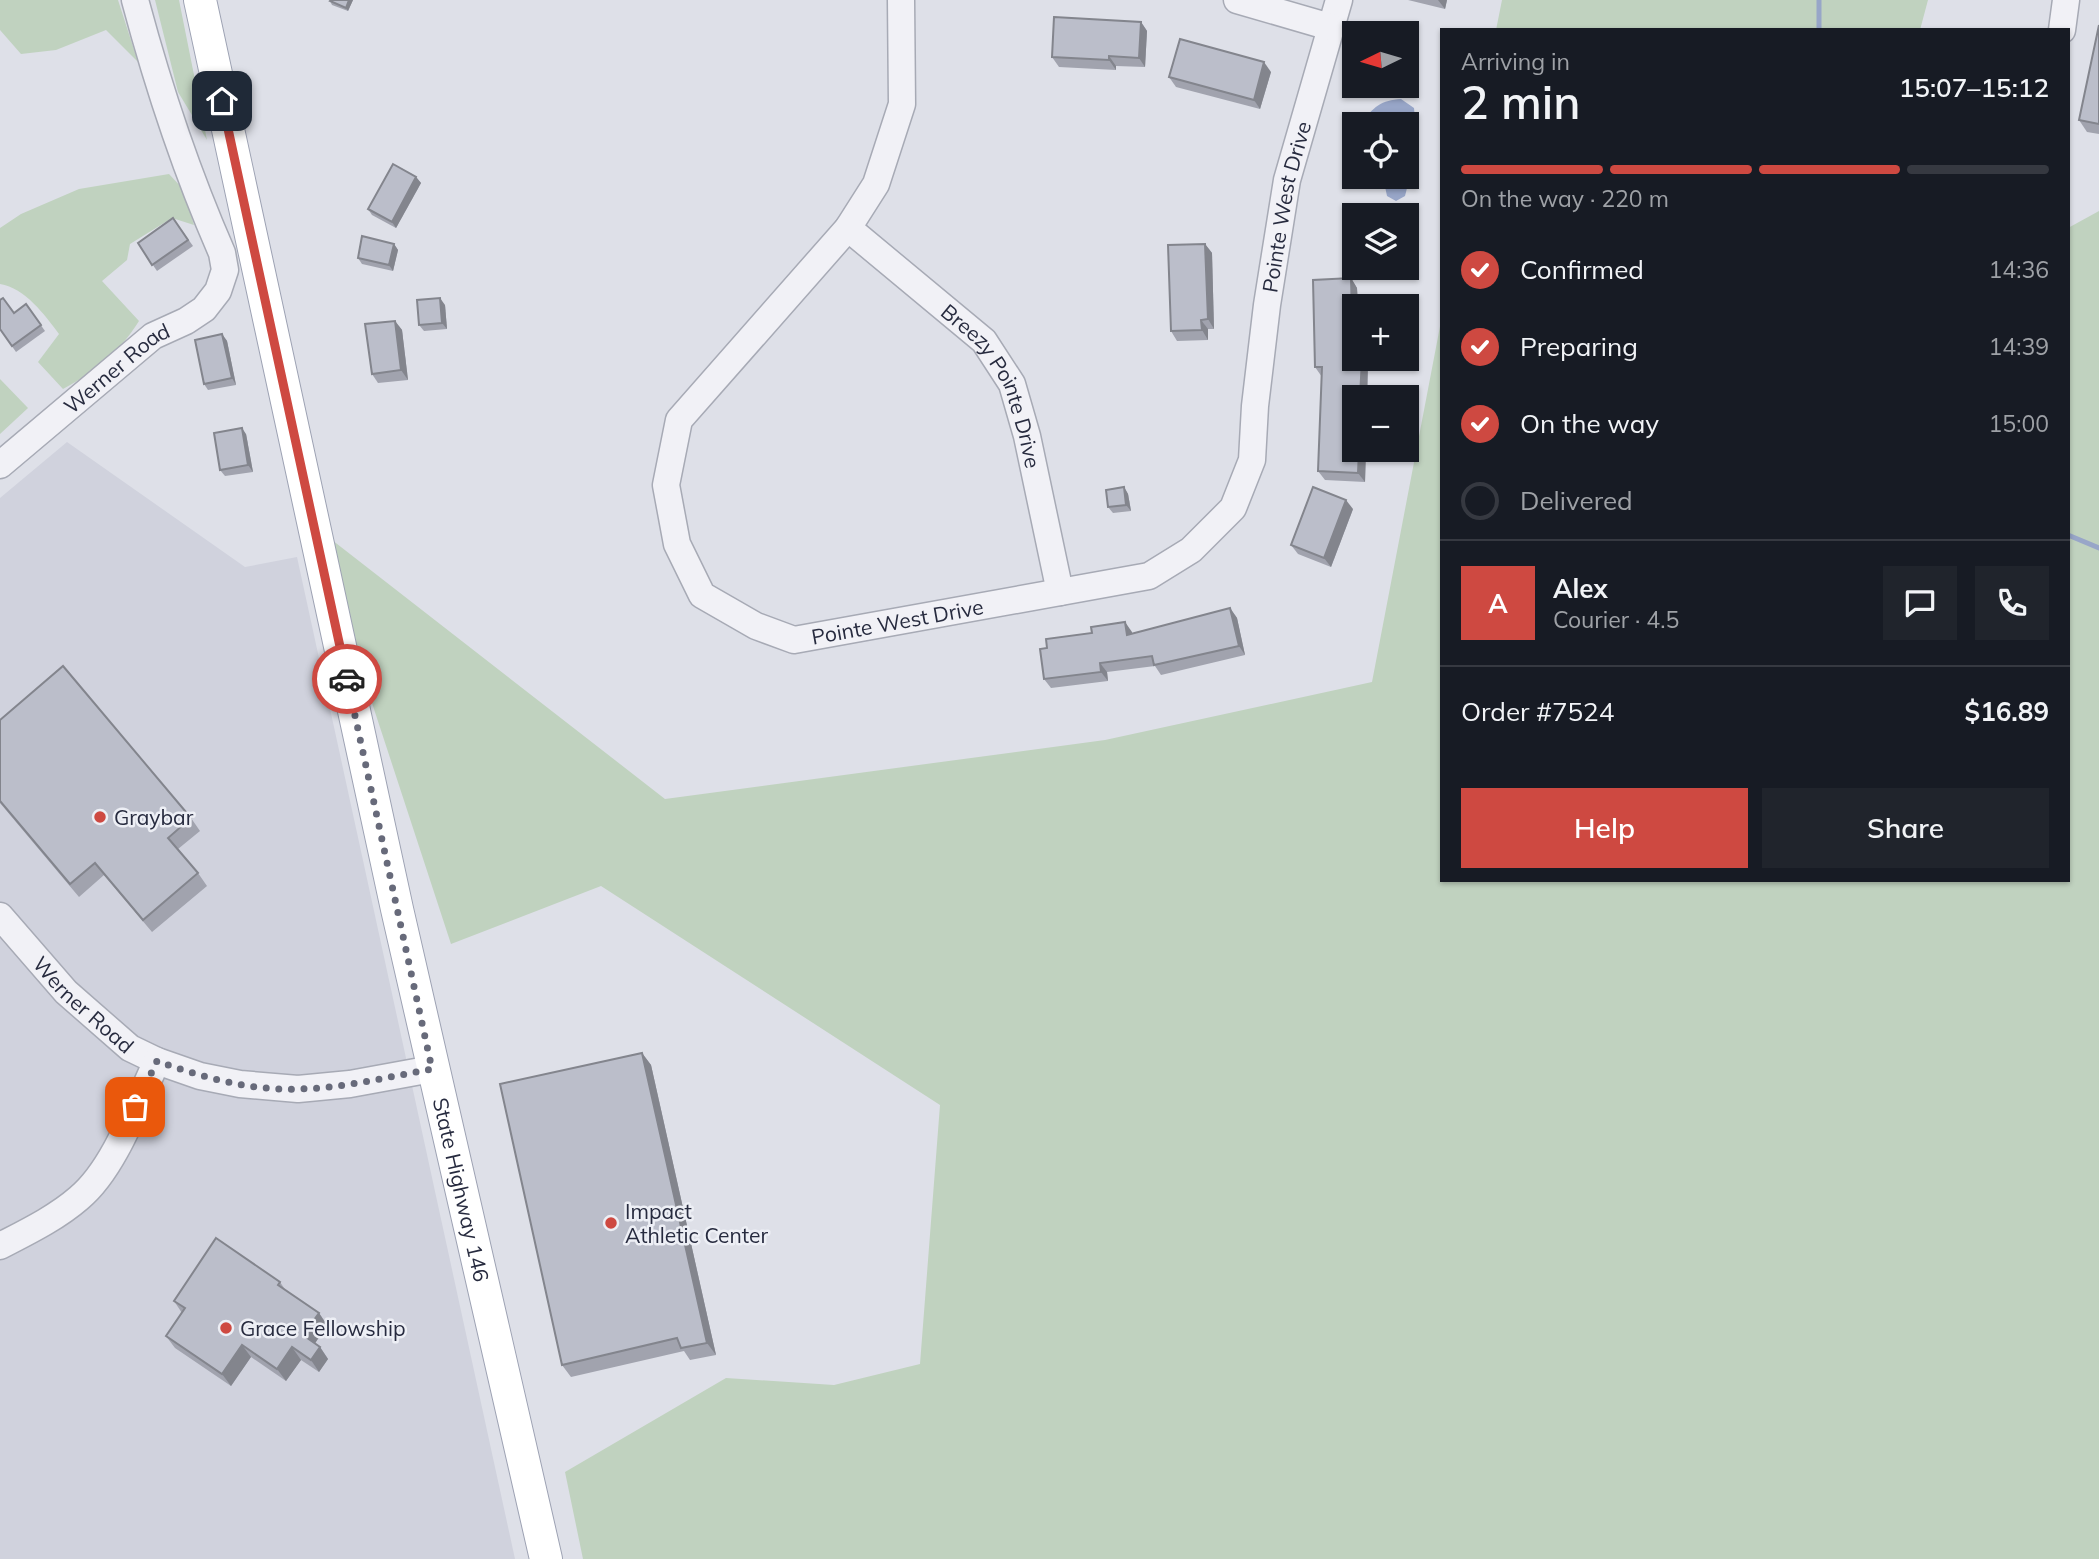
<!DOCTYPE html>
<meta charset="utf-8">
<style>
:root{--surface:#171b24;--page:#20242c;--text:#f1f3f6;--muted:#9ea1a6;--line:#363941;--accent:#ce4941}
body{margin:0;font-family:Mulish,sans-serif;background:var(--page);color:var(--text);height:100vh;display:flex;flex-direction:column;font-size:26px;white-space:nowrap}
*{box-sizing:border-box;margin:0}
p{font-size:23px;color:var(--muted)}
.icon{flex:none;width:38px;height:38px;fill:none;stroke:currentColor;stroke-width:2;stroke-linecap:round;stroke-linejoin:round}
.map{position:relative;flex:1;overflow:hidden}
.side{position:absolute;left:1440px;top:28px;width:630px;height:854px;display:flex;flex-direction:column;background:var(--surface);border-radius:0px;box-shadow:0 2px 5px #0004}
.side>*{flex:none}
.needle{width:46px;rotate:265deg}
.tools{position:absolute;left:1342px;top:21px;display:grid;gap:14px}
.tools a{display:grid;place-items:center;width:77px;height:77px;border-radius:0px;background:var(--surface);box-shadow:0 2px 5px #0004;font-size:35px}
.pin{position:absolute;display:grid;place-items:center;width:60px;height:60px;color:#fff;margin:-30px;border-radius:14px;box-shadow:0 4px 10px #0006}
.courier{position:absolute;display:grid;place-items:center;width:70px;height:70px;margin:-35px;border:5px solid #ce4941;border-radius:50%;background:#fff;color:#222;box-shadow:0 2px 9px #0007}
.summary em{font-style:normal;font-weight:600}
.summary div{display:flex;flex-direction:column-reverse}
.summary{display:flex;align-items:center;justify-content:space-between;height:119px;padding:0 21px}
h1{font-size:46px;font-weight:600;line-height:52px}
.bar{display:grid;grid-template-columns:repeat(4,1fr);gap:10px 7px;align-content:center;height:84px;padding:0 21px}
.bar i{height:9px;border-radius:5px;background:var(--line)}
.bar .current{background:var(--accent)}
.bar p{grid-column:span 4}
.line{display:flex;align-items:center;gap:18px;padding:0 21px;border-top:2px solid var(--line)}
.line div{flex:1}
.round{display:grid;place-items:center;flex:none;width:74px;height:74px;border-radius:0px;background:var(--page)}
ol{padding:0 21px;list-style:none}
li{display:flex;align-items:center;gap:21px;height:77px}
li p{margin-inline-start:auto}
li .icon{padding:7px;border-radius:50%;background:var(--accent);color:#fff;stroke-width:4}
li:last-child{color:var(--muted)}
li i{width:38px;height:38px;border:4px solid var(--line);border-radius:50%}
.cta{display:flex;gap:14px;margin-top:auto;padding:14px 21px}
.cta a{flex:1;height:80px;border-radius:0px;background:var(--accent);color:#fff;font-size:28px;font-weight:600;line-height:80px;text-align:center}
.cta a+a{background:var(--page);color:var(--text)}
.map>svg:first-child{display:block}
.built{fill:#d0d2dd}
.green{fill:#c0d2bf}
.water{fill:#98a6c8}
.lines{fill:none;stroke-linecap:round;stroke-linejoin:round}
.stream{stroke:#98a6c8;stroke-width:5}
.minor-casing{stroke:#a7aab5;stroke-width:29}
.major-casing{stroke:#9da2b3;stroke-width:34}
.minor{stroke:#f1f1f6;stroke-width:26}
.major{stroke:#fff;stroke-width:32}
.wall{fill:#a1a3ae}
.shaded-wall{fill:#83858d}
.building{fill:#bbbeca;stroke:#83858d;stroke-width:2}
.done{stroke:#676a7a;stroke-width:7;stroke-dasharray:0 12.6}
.route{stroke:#ce4941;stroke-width:9}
.poi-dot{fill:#ce4941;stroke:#edeff5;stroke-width:2.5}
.labels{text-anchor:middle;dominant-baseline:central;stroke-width:5;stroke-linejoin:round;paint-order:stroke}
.street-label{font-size:21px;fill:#272b3f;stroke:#edeff5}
.poi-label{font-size:21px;fill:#272b3f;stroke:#edeff5;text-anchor:start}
</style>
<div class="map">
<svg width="2099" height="1559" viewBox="0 0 2099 1559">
<rect width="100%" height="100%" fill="#dee0e8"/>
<path class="built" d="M67,442L245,567L297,557L515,1559H0V498Z"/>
<g class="green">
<path d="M0,0H118L138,62L106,30L56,50L21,54L0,30Z"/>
<path d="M155,0H179L207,140L178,92Z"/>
<path d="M1502,0H1928L1920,30H1496Z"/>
<path d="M169,174L183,189L194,225L172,218L130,244L127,260L102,281L139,321C117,355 98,370 63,389L38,362L59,334C45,315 25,288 0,284V228L21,214L79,189Z"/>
<path d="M2099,211V1559H583L565,1472L726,1378L834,1385L920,1364L940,1105L601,886L451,944L314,526L665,799L1105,740L1372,682L1442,316V880H2068V228Z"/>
<path d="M0,379L28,408L0,434Z"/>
</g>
<path class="water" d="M1401,99L1414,108C1418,137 1413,167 1405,196L1396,201L1387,196L1383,177H1407V124H1362C1372,107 1382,100 1401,99Z"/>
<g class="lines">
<g class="stream">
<path d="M1819,30V0"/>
<path d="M2068,535L2099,548"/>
</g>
<g class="minor-casing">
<g id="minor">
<path id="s1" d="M901,0L902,104L876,184L848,228L679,420L666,485L677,544L702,595L756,626L794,640L1149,576L1191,550L1233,508L1252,460L1255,406L1267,305L1287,180L1339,0"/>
<path d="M1237,0L1330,27"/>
<path d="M2062,30L2066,0"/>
<path id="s2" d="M848,228L984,341L1012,384L1027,436L1060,592"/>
<path id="s3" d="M0,465L153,336L186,321L204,309L218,291L225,270L222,253C186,171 158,86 135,0"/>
<path id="s4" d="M0,916L66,992L130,1048L157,1061L200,1076L240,1084L298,1089L350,1084L432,1069"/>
<path d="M0,1246C27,1232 56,1218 79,1198C115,1168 137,1103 157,1061"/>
</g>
</g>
<g class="major-casing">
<g id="major">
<path id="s5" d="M200,0L397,909L546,1559"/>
</g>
</g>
<use href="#minor" class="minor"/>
<use href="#major" class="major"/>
</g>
<g class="wall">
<path d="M353,0L348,11L332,5L330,1Z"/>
<path d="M1408,0H1447L1445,9Z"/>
<path d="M1141,22L1147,31L1145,67L1116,66V70L1059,67L1052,57Z"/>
<path d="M2099,25V134L2087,132L2079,120Z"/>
<path d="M1271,72L1260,109L1176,87L1169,77Z"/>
<path d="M416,177L421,183L396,228L372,215L368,209Z"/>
<path d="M173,218L193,246L157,271L138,243Z"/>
<path d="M394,244L398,250L393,271L362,264L358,258Z"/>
<path d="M1205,244L1212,253L1214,329H1208V340L1177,341L1171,331Z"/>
<path d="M1351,278L1357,288L1358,306H1354V359L1368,363L1365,482L1325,480L1318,471L1322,377L1315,367Z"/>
<path d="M26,304L45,331L16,352L0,329L14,313Z"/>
<path d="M445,305L447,329L424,331L419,325Z"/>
<path d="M395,321L402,330L408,380L378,383L372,374Z"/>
<path d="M222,334L227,341L236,385L208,390L204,384Z"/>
<path d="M246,434L253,472L225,476L220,470Z"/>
<path d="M1124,487L1128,494L1131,511L1113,513L1108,507Z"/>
<path d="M1353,509L1331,567L1298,554L1291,545Z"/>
<path d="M1230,608L1237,618L1245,655L1161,675L1155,666L1107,672L1108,681L1051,688L1044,679L1047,648L1125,622L1132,634Z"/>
<path d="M0,720L191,818L200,831L178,849L198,873L207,886L152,932L104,875L79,897L0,803Z"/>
<path d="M642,1053L651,1065L716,1355L690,1360L684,1351L571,1377L562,1365Z"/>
<path d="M280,1282L286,1291L319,1313L327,1325L315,1343L320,1347L328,1359L319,1372L301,1360L286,1381L251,1357L231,1386L175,1348L166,1336L182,1313L174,1301Z"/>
</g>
<g class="shaded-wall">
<path d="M349,0H353L348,11L346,8Z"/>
<path d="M1438,0H1447L1445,9Z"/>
<path d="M1141,22L1147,31L1145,67L1139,58Z"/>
<path d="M1109,56L1116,66V70L1109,60Z"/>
<path d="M1264,62L1271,72L1260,109L1254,100Z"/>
<path d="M416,177L421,183L396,228L392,222Z"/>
<path d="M394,244L398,250L393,271L389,265Z"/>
<path d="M1205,244L1212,253L1214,329L1208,319Z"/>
<path d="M1351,278L1357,288L1358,306H1354V356L1353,354Z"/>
<path d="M440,298L445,305L447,329L442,323Z"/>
<path d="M1201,320L1208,329V340L1202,330Z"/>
<path d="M395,321L402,330L408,380L401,370Z"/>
<path d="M222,334L227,341L236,385L232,378Z"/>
<path d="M1362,359H1365L1368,363L1367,397H1360Z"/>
<path d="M242,428L246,434L253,472L248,465Z"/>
<path d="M1359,450H1366L1365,482L1358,473Z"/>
<path d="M1124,487L1128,494L1131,511L1126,505Z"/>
<path d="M1346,500L1353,509L1331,567L1324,558Z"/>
<path d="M1230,608L1237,618L1245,655L1239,646Z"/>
<path d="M1125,622L1132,632L1133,645L1127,635Z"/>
<path d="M1100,663L1107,672L1108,681L1101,672Z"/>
<path d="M642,1053L651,1065L716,1355L707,1343Z"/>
<path d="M319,1313L327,1325L312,1348L303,1335Z"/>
<path d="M242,1345L251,1357L231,1386L222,1374Z"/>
<path d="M292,1347L301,1360L286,1381L277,1369Z"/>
<path d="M320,1347L328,1359L319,1372L311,1360Z"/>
</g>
<g class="building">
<path d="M331,0H349L346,8L330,1Z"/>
<path d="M1054,17L1141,22L1139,58L1109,56V60L1052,57Z"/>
<path d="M2099,25V124L2079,120Z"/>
<path d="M1180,39L1264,62L1254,100L1169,77Z"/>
<path d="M393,164L416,177L392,222L368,209Z"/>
<path d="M173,218L188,240L152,265L138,243Z"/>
<path d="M362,236L394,244L389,265L358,258Z"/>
<path d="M1205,244L1208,319L1201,320L1202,330L1171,331L1168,245Z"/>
<path d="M1351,278L1353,354H1354V359H1362L1360,397H1354V450H1359L1358,473L1318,471L1322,367H1315L1313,280Z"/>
<path d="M3,298L14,313L26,304L41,325L12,346L0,329V300Z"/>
<path d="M440,298L442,323L419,325L417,300Z"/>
<path d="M395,321L401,370L372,374L365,324Z"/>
<path d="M222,334L232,378L204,384L195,340Z"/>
<path d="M242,428L248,465L220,470L214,433Z"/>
<path d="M1124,487L1126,505L1108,507L1106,490Z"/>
<path d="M1313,487L1346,500L1324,558L1291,545Z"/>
<path d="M1230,608L1239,646L1154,665L1152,656L1100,663L1101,672L1044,679L1040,649L1047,648L1046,639L1092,633L1091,627L1125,622L1127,635Z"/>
<path d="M63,666L191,818L168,838L198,873L143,920L95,863L70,884L0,801V720Z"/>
<path d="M642,1053L707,1343L681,1348L677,1338L562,1365L500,1084Z"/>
<path d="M216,1238L280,1282L278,1285L319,1313L303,1335L320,1347L311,1360L292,1347L277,1369L242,1345L222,1374L166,1336L185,1308L174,1301Z"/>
</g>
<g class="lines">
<path class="done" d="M135,1107L157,1061C202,1077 250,1091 299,1089C344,1088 388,1077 432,1069L347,679"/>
<path class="route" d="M222,101L347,679"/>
</g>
<g class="poi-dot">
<circle cx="100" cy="817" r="7"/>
<circle cx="611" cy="1223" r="7"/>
<circle cx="226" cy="1328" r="7"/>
</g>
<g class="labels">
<g class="street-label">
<text stroke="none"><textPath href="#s1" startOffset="1559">Pointe West Drive</textPath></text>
<text stroke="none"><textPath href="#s3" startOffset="152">Werner Road</textPath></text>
<text stroke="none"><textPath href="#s2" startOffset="220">Breezy Pointe Drive</textPath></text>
<text stroke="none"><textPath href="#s1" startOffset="887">Pointe West Drive</textPath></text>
<text stroke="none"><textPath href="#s4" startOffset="122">Werner Road</textPath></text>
<text stroke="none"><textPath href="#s5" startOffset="1218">State Highway 146</textPath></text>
</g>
<g class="poi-label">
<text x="114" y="817">Graybar</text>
<text x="625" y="1211">Impact<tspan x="625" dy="24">Athletic Center</tspan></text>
<text x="240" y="1328">Grace Fellowship</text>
</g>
</g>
</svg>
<div class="tools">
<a><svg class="needle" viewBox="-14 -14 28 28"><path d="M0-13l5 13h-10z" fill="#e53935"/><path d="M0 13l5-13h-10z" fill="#9ea1a6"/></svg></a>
<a><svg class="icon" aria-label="locate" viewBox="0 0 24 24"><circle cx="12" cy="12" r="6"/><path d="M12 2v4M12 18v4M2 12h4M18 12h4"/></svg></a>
<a><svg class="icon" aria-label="layers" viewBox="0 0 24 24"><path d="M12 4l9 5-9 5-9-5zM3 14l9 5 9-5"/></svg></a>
<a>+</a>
<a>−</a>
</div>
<div class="pin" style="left:135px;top:1107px;background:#ea580c"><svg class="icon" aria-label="bag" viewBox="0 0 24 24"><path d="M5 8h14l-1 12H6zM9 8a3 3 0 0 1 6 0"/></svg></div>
<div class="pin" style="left:222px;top:101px;background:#1f2937"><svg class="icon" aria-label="home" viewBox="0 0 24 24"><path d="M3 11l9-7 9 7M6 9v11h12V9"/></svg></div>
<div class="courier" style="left:347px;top:679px"><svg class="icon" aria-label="car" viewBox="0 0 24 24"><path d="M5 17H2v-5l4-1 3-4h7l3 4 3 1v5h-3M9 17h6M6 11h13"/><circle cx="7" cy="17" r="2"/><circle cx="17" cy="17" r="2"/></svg></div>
<section class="side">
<div class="summary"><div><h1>2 min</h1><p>Arriving in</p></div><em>15:07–15:12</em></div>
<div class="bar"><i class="current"></i><i class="current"></i><i class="current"></i><i></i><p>On the way · 220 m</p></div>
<ol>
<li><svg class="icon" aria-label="check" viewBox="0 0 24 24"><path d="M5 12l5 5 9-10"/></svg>Confirmed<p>14:36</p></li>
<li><svg class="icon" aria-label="check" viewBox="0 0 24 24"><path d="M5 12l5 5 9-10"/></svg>Preparing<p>14:39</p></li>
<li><svg class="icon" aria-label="check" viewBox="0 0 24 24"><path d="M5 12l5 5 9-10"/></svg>On the way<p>15:00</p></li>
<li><i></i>Delivered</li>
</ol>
<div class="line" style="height:126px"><b class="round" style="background:var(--accent);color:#fff">A</b><div><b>Alex</b><p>Courier · 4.5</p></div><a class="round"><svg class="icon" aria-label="chat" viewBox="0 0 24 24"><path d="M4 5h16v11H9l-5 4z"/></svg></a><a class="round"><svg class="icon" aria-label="phone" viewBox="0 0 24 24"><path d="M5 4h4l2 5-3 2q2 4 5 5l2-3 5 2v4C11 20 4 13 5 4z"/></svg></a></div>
<div class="line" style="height:91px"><div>Order #7524</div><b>$16.89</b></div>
<div class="cta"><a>Help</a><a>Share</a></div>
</section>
</div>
